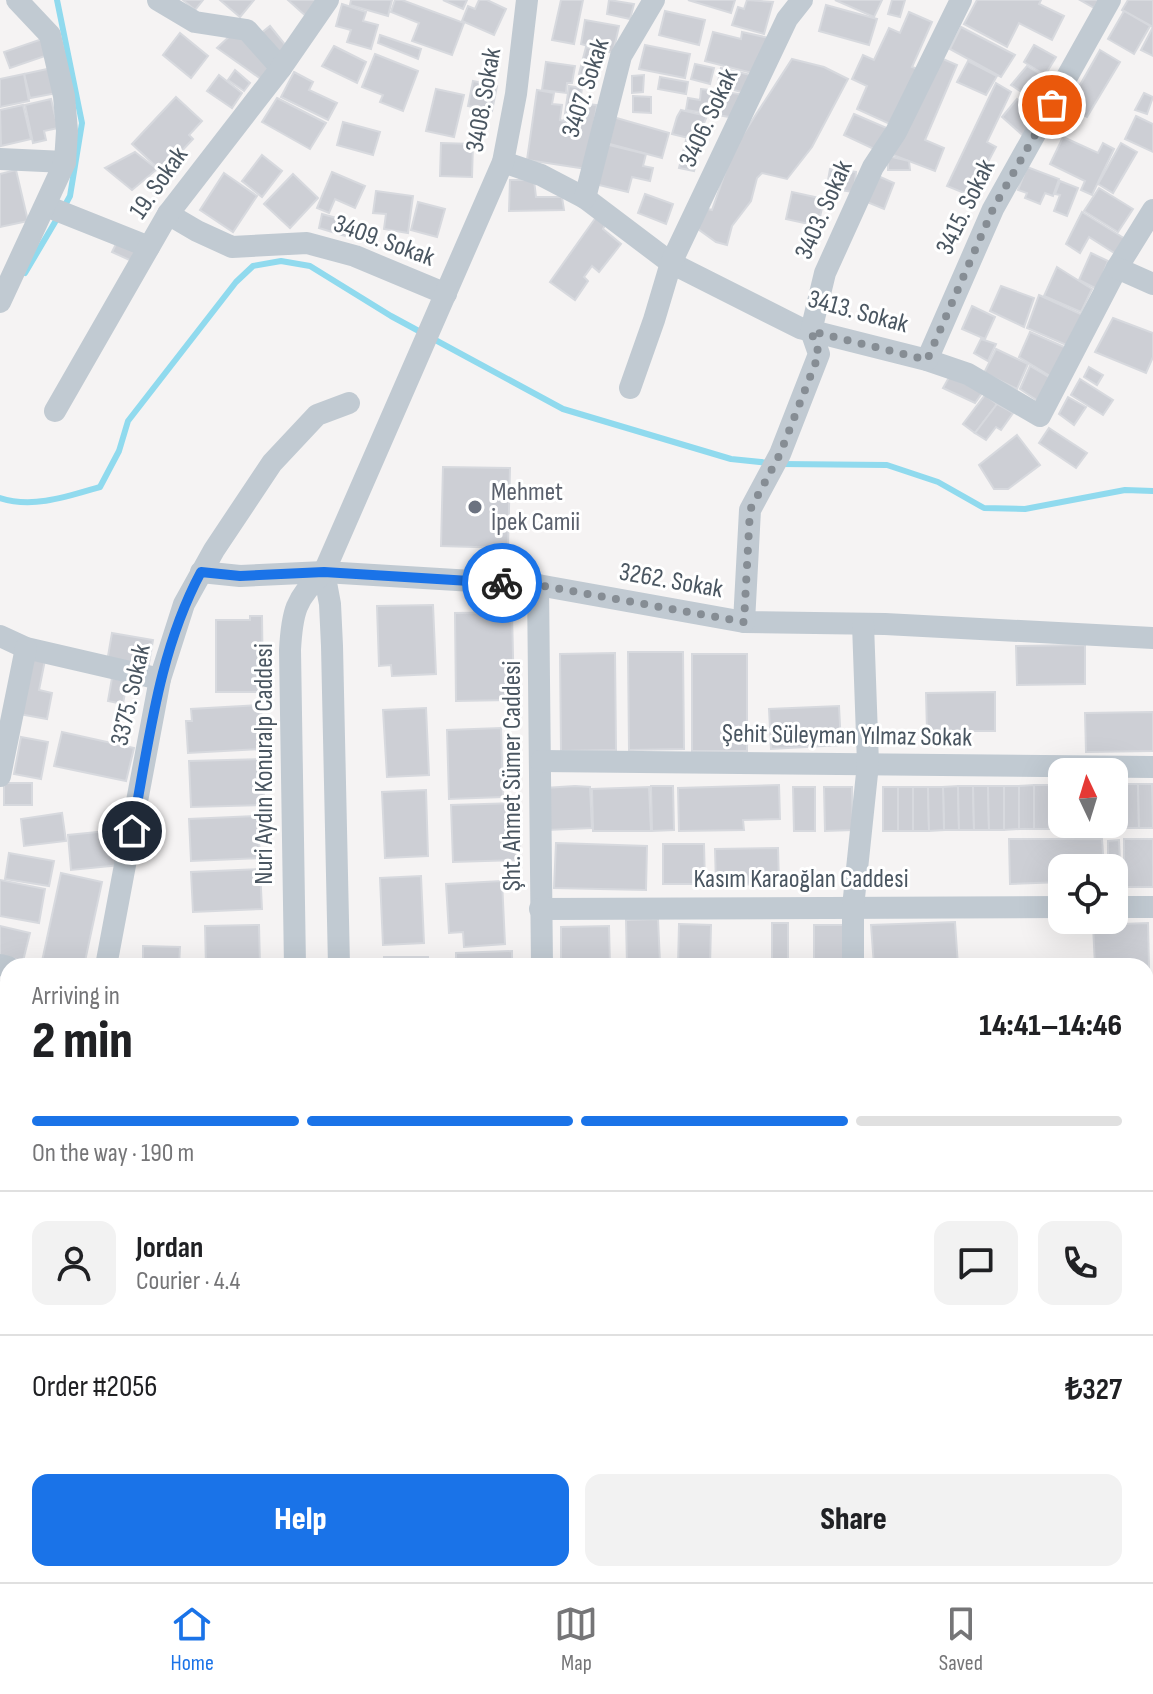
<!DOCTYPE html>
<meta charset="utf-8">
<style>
:root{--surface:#fff;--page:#f2f2f2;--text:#202124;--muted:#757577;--line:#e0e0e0;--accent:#1a73e8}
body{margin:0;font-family:"Sofia Sans Condensed",sans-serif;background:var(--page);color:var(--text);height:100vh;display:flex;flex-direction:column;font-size:30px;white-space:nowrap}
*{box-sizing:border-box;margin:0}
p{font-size:26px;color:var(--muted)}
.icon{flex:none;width:44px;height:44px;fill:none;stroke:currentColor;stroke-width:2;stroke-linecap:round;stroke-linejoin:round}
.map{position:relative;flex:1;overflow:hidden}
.sheet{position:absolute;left:0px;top:958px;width:1154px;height:624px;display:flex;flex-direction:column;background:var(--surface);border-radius:24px 24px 0 0;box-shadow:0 8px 32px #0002}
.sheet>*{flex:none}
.needle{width:52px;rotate:356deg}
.fabs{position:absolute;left:1048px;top:758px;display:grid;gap:16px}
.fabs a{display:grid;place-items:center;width:80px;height:80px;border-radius:16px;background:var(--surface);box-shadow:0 8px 32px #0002;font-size:40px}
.pin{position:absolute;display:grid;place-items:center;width:68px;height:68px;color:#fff;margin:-34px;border:4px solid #fff;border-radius:50%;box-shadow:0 2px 8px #0007}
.courier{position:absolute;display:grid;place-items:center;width:80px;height:80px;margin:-40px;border:6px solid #1a73e8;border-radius:50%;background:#fff;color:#222;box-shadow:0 2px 10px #0007}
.overview em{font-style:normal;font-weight:800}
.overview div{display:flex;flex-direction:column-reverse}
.overview{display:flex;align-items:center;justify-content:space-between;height:136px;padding:0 32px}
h1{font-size:52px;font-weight:800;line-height:60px}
.bar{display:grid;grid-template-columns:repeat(4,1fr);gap:12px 8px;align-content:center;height:96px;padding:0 32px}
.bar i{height:10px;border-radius:6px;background:var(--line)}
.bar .selected{background:var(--accent)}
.bar p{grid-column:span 4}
.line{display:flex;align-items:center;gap:20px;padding:0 32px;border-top:2px solid var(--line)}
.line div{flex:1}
.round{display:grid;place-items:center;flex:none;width:84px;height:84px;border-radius:16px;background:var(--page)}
.primary-button{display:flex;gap:16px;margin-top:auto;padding:16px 32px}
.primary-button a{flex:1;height:92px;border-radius:16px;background:var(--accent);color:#fff;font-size:32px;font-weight:800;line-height:92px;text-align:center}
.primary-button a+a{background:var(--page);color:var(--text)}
.dock{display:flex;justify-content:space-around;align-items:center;height:112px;border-top:2px solid var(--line);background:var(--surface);font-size:22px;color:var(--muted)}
.dock a{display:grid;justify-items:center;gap:4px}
.dock .selected{color:var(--accent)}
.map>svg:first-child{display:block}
.green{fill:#c3f1d5}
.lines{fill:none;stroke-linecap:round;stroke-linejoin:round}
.stream{stroke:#90daee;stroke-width:6}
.building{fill:#cdcfd5;stroke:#d7d9de;stroke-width:2}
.minor{stroke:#c1cad2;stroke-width:22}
.done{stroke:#868d94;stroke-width:8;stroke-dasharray:0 14.4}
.route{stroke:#1a73e8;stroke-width:10}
.worship-dot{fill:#6b7280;stroke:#fff;stroke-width:3}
.labels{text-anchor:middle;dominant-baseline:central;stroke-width:6;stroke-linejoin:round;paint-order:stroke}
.street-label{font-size:26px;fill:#4a5661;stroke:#fff}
.worship-label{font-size:26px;fill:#5b616d;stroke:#fff;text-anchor:start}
</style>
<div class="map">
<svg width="1153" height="1582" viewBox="0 0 1153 1582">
<rect width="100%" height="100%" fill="#f5f3f3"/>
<path class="green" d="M42,1574H157L158,1582H40Z"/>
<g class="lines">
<g class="stream">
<path d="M57,0L82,123L70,196L64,207"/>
<path d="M25,273L58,217"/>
<path d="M781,464L887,465L938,482L984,508L1025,509L1125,490L1153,491"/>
<path d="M0,498C33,509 69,496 100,487L119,451L128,421L236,282L253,266L281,261L310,266L391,316L563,409L731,459L770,463"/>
</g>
</g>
<g class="building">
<path d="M183,0H203L195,10Z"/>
<path d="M220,0H254L240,17Z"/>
<path d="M288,0H320L307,17Z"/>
<path d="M351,0H392L388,16L350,5Z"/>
<path d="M395,0H402L464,23L452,55L412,41L419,23L391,12Z"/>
<path d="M443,0H467L463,9Z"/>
<path d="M479,0H487L506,9L494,35L462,21L468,6L475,9Z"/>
<path d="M561,0H583L574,44L552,40Z"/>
<path d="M609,0L634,4L630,19L607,14Z"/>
<path d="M688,0H735L731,13Z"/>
<path d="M747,0L773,2L764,34L732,25L738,7L744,9Z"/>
<path d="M835,0H882L874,17Z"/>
<path d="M892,0H905L900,17L888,14Z"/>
<path d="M977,0H1041L1039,4L1064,16L1052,40L1019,23L1007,47L964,24Z"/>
<path d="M1080,0H1099L1094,8Z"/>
<path d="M1128,0H1153V27L1122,10Z"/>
<path d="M342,4L366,12L363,21L378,25L371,49L347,42L351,30L336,26Z"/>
<path d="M826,5L877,19L869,45L819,31Z"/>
<path d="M665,11L705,20L699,45L659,35Z"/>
<path d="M1124,11L1150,26L1134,54L1108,39Z"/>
<path d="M909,12L932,22L912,67L918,69L892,125L857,109L867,86L852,79L863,55L874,60L889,28L900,33Z"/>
<path d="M585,20L619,26L613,53L581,44Z"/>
<path d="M270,26L287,47L276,56L259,35Z"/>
<path d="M961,27L1015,55L1001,77L950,49Z"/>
<path d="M1153,27V56L1141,50Z"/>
<path d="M234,32L271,65L261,79L217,48Z"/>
<path d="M713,32L741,39L742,32L769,38L760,75L705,61Z"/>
<path d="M180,33L208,56L191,78L163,55Z"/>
<path d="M380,35L421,49L418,59L378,43Z"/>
<path d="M45,38L51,54L10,68L4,52Z"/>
<path d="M645,45L690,54L685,78L639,69Z"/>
<path d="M1034,45L1056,57L1045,75L1024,62Z"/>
<path d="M334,46L366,62L357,83L322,66Z"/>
<path d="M586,47L602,51L595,77L579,74Z"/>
<path d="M1100,50L1120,62L1087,117L1068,106Z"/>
<path d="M375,54L418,71L403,111L380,102L383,95L362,87Z"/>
<path d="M936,56L957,65L925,140L944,148L935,171L893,155Z"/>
<path d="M792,59L824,67L848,79L812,147L787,179L762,173L757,178L751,201L732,226L727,245L716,242L698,229L704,208L712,210L733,150Z"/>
<path d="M968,61L997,76L986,95L957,82Z"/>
<path d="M546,62L575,66L572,83H567L566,93L542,90Z"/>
<path d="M695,64L714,68L710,84L691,79Z"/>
<path d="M1027,66L1050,80L1037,102L1011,85Z"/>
<path d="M52,68L57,93L30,98L24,74Z"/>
<path d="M721,68L755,76L750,94L717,86Z"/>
<path d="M235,70L250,83L244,91L228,80Z"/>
<path d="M294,72L313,82L309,90L337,103L328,120L281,97Z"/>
<path d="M24,74L29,101L0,107V79Z"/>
<path d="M219,75L242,93L232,108L207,91Z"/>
<path d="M644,75L643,92L632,93V76Z"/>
<path d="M660,77L688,82L686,94L658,89Z"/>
<path d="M473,81L497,86L492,111L468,106Z"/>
<path d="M996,83L1011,92L987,142L996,147L979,179L983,182L974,197L947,186Z"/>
<path d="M569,86L582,88L580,103L597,105L587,169L527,160L537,90L554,93L552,104L562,105L560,120L564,121Z"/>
<path d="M436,89L464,95L454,137L426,131Z"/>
<path d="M701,89L740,94L736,118L686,110L688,98L700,100Z"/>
<path d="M1144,93L1153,97L1147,114L1135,110Z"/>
<path d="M633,96L651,97V113L633,112Z"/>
<path d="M176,97L202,121L189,135L193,139L162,172L132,144Z"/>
<path d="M277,98L326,123L310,149L262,122Z"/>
<path d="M51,99L58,128L44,131L46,140L33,143L25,105Z"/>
<path d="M1017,99L1039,118L1027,139L1002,117Z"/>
<path d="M23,105L31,139L1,146L0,110Z"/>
<path d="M681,110L707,116L697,140L672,134L677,117Z"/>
<path d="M854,114L889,129L878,151L844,135Z"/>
<path d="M1136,116L1153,124V152L1125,139Z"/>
<path d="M613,117L669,133L662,158L606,143Z"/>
<path d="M343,122L380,132L373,155L337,145Z"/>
<path d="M1063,137L1098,153L1103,143L1114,149L1092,195L1081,190L1085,181L1050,164Z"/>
<path d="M686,140L701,144L694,171L679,168Z"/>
<path d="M441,143L473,144L472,177L440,176Z"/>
<path d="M1121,143L1137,152L1113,193L1098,184Z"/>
<path d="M605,144L646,154L643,166L653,168L650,181L632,177L628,192L595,184Z"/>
<path d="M135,152L157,169L132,190L105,168Z"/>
<path d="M262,155L282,171L262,197L242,181Z"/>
<path d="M888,156L909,161L910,170H888Z"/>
<path d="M1027,167L1059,179L1053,196L1045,193L1040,204L1025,198L1027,193L1018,190Z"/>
<path d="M830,169L856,172L854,192L839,190L840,181L828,180Z"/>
<path d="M16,170L28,221L0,227V174Z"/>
<path d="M332,172L365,186L355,208L335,199L329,213L317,208Z"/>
<path d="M224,173L257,196L233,232L200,210Z"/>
<path d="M293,174L318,198L290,228L264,204Z"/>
<path d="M878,176L894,183L884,209L867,202Z"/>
<path d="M510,180H534L536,197H562L564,210L509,211Z"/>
<path d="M1060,181L1078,188L1067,216L1054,211L1060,195L1055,194Z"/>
<path d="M1099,188L1133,209L1118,232L1084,211Z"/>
<path d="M376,191L413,196L408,233L384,229L386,214L373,213Z"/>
<path d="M792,192L824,199L818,226L786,219Z"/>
<path d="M645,194L673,204L666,224L638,213Z"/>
<path d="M418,202L445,209L437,237L411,230Z"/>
<path d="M1082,212L1127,240L1119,256L1089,237L1080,253L1066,244Z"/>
<path d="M599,213L608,219L603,229L621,244L599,272L592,266L584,277L588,281L575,300L550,282Z"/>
<path d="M322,214L366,226L365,242L319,228Z"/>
<path d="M120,236L144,247L136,263L112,252Z"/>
<path d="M1091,253L1108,261L1097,289L1079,280Z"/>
<path d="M1057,267L1092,289L1081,312L1044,296Z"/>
<path d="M1001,286L1034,298L1024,327L990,311Z"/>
<path d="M1039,295L1085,316L1071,347L1027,328Z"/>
<path d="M972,306L995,317L985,339L962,329Z"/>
<path d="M1113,318L1153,333V357L1146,373L1095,352Z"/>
<path d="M1030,332L1069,349L1055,379L1019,357Z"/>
<path d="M981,339L996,344L988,361L974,353Z"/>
<path d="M996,349L1028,364L1017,389L984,373Z"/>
<path d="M1030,366L1054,380L1041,403L1020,389Z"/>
<path d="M1089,367L1103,375L1097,385L1084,377Z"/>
<path d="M952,372L985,389L975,403L943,388Z"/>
<path d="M1080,379L1113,400L1103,415L1071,395Z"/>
<path d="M985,395L997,404L975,433L963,424Z"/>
<path d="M1068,397L1086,407L1074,425L1059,414Z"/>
<path d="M997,404L1013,413L1001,430L996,427L986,440L975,433Z"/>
<path d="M1049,428L1087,453L1076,468L1039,443Z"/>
<path d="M1017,435L1040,465L1008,489H994L979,465Z"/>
<path d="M443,467L510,468L508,548L441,546Z"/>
<path d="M433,605L436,674L392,676L391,665L379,666L377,606Z"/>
<path d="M512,612L514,700L456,701L455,613Z"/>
<path d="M250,616H262L263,692H216V620H250Z"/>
<path d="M112,633L153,640L148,669L107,662Z"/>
<path d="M1085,645V684L1017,685L1016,646Z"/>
<path d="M628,652H683L684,749L629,750Z"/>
<path d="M615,653L616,750L561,751L560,654Z"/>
<rect x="692" y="654" width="55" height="97"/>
<path d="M30,657L45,660L39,690L52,693L47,719L19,714Z"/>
<path d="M112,678L127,681L123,704L108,701Z"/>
<path d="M995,692V731H927L926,693Z"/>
<path d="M261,705L263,749L188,753L186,721H192L191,709Z"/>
<path d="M839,706L841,745L771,749L769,709Z"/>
<path d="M426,708L429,775L387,777L383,710Z"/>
<path d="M1153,712V751L1086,752L1085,713Z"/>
<path d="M501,728L503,797L449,799L447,730Z"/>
<path d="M62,732L134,748L126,781L54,766Z"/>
<path d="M21,737L48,742L41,779L14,774Z"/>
<path d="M263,759L264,805L191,807L189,761Z"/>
<rect x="4" y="783" width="28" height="22"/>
<path d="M1124,784L1125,828H1110V824H1114V785Z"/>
<path d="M1124,784H1138L1139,828H1125Z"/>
<path d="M1138,784H1152L1153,828H1139Z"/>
<path d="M779,785L780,819L743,820L744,830L679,831L678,788Z"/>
<path d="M1034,785V829H1019V786Z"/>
<rect x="1034" y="785" width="15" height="44"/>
<path d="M1049,785H1062V824H1064V829H1049Z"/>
<path d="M575,786L590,787L592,828L547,830L545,788Z"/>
<path d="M651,786H673L674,830L652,831Z"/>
<path d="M958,786L959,830H944L943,787Z"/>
<path d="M958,786H973L974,830H959Z"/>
<path d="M973,786H988L989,830H974Z"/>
<path d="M988,786H1004V830H989Z"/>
<path d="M1004,786H1019V829L1004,830Z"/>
<path d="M649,787L651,831H593L592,789Z"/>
<path d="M793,787H815V831H794Z"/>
<path d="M824,787H852L853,830L825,831Z"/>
<rect x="883" y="787" width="15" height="44"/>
<rect x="898" y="787" width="15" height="44"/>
<path d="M913,787H928L929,831H913Z"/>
<path d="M928,787H943L944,830L929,831Z"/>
<path d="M426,790L428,856L385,858L382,792Z"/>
<path d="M518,803L520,860L453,862L451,805Z"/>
<path d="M62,813L66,841L24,846L21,819Z"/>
<path d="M258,816L260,858L191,861L189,819Z"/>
<rect x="1064" y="824" width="15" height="5"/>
<path d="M1079,824H1095V828L1079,829Z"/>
<rect x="1095" y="824" width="15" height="4"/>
<path d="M117,830L120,865L71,870L68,835Z"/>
<path d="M1009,839H1102L1104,868H1062V882L1010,884Z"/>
<rect x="1124" y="839" width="29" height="48"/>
<path d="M1119,840L1121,885H1114V868H1108V841Z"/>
<path d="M556,843L647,846L646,890L554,888Z"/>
<path d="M663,844H704L705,884H663Z"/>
<path d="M778,848L779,884L716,885L715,849Z"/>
<path d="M9,853L54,861L49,886L5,879Z"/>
<path d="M260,869L262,909L193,912L191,872Z"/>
<path d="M61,873L102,882L84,966H41Z"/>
<path d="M421,876L424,943L383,945L380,878Z"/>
<path d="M0,880L45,889L39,923L0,916Z"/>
<path d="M502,881L505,944L464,947L463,932L449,933L446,884Z"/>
<path d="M658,919L660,963L627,964L626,920Z"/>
<path d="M955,922L958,966H874L871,925Z"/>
<rect x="772" y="923" width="16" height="39"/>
<path d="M1148,923L1149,968L1095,966L1093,925Z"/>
<path d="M679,924L711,925L710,966H678Z"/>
<path d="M259,925L260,966H206L205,926Z"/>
<rect x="814" y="925" width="29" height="41"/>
<path d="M0,926L30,933L23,961L0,955Z"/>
<path d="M609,926L610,966H561V927Z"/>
<path d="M143,946L180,947L179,966H143Z"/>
<path d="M512,951V966H456V953Z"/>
<rect x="384" y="957" width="44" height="9"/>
<rect x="1146" y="976" width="7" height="47"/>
<path d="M0,981L8,983V1084L0,1082Z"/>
<path d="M1153,1026V1046H1146V1027Z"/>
<path d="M1153,1129V1161H1148L1147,1130Z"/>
<rect x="1146" y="1213" width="7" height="51"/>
<rect x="1146" y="1277" width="7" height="48"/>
<rect x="1146" y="1365" width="7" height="61"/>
<path d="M8,1429V1517L0,1512V1442Z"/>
<path d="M1153,1512V1582H1145L1146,1513Z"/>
<path d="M0,1559L8,1561V1574H30L28,1582H0Z"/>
<path d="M237,1574H277L278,1582H238Z"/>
<path d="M436,1574H481L482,1582H436Z"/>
<path d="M524,1574H569L570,1582H524Z"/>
<rect x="899" y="1574" width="42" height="8"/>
<rect x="1020" y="1574" width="36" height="8"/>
</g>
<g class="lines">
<g class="minor">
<path d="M158,0L195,22L247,30L281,68"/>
<path d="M0,159L65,162"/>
<path d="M503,162L541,175L585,198L671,263L800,328L927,360L968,374L1040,416L1117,268L1153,210"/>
<path d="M585,198L621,56L654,0"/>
<path d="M46,206L149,247"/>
<path d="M168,214L197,231L232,247L307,243L355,256L446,294"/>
<path d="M1117,268L1153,284"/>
<path d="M0,302L65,162L67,131L64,96L50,35L17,0"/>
<path d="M927,360L993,209L1110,0"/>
<path d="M630,388L654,320L671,263L787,19L802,0"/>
<path d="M55,411L168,214L281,68L328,0"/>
<path d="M201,572L240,576L324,572L538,585L744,622L885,624L1153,638"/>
<path d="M324,572L330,604L332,646L339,966"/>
<path d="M538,585L542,966"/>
<path d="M744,622L750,510L780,454L819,354L811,331L825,273L873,167L896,132L961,0"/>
<path d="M0,636L26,648L160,679"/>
<path d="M541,761L1153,767"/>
<path d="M0,776L26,648"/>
<path d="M1114,907H1153"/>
<path d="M540,909L1062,907"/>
<path d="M0,965L8,967"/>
<path d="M106,966L160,679L184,604L214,550L272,463L317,415L349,403"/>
<path d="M295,966L290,650C292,613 295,598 324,572L503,162L516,94L527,0"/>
<path d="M853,966V907L868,764L863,624"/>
<path d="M1146,1052H1153"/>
<path d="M0,1123L8,1128"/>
<path d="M1146,1198H1153"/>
<path d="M1146,1337H1153"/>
<path d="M1146,1476H1153"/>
<path d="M0,1528L8,1531"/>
<path d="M329,1574V1582"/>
<path d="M366,1574V1582"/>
<path d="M582,1574V1582"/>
<path d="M41,1582L43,1574"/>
</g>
</g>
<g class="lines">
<path class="done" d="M502,583L538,585L744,622L750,510L780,454L819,354L811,331L927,360L993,209L1052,105"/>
<path class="route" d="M132,831C149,743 158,652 201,572L240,576L324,572L502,583"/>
</g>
<circle class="worship-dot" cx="475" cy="507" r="8"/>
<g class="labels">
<g class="street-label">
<text transform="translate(586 88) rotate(-72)">3407. Sokak</text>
<text transform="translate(484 100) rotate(-80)">3408. Sokak</text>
<text transform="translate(709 118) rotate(-65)">3406. Sokak</text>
<text transform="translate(159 183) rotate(-55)">19. Sokak</text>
<text transform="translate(966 207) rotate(-64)">3415. Sokak</text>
<text transform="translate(824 210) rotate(-66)">3403. Sokak</text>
<text transform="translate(384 241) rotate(20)">3409. Sokak</text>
<text transform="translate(858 312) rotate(15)">3413. Sokak</text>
<text transform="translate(671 581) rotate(10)">3262. Sokak</text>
<text transform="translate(131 695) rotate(-77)">3375. Sokak</text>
<text transform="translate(847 736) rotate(1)">Şehit Süleyman Yılmaz Sokak</text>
<text transform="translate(264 764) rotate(-90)">Nuri Aydın Konuralp Caddesi</text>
<text transform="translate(512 776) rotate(-90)">Şht. Ahmet Sümer Caddesi</text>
<text x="801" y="879">Kasım Karaoğlan Caddesi</text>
</g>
<g class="worship-label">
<text x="491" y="492">Mehmet<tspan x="491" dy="30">İpek Camii</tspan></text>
</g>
</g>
</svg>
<div class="fabs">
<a><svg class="needle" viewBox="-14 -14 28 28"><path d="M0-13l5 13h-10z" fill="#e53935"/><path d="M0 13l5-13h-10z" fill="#757577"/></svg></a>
<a><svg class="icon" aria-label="locate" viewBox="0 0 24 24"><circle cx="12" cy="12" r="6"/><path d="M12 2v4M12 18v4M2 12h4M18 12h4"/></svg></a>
</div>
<div class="pin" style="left:1052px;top:105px;background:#ea580c"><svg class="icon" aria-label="bag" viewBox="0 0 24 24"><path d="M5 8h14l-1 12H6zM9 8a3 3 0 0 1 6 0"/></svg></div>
<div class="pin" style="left:132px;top:831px;background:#1f2937"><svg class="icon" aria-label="home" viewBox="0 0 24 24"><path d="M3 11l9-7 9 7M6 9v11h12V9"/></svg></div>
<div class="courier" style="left:502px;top:583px"><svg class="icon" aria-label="bike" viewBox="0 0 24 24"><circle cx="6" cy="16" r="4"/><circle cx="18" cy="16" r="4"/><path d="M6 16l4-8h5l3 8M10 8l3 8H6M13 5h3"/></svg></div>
<section class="sheet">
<div class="overview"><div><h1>2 min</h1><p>Arriving in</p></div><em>14:41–14:46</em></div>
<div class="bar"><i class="selected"></i><i class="selected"></i><i class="selected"></i><i></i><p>On the way · 190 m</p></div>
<div class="line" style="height:144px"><a class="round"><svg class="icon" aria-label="person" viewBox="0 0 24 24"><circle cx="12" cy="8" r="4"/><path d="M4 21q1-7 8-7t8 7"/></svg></a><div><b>Jordan</b><p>Courier · 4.4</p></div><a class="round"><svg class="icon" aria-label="chat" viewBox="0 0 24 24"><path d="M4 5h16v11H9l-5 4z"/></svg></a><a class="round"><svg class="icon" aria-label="phone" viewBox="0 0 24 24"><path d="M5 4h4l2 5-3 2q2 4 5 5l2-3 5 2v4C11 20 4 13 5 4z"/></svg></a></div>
<div class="line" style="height:104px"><div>Order #2056</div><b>₺327</b></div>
<div class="primary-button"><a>Help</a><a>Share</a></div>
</section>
</div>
<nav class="dock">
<a class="selected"><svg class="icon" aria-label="home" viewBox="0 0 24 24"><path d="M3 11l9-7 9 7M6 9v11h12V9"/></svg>Home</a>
<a><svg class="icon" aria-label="map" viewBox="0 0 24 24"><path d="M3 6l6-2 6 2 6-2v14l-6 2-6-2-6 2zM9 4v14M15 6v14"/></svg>Map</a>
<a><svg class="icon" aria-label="saved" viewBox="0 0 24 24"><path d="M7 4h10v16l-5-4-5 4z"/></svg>Saved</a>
</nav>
